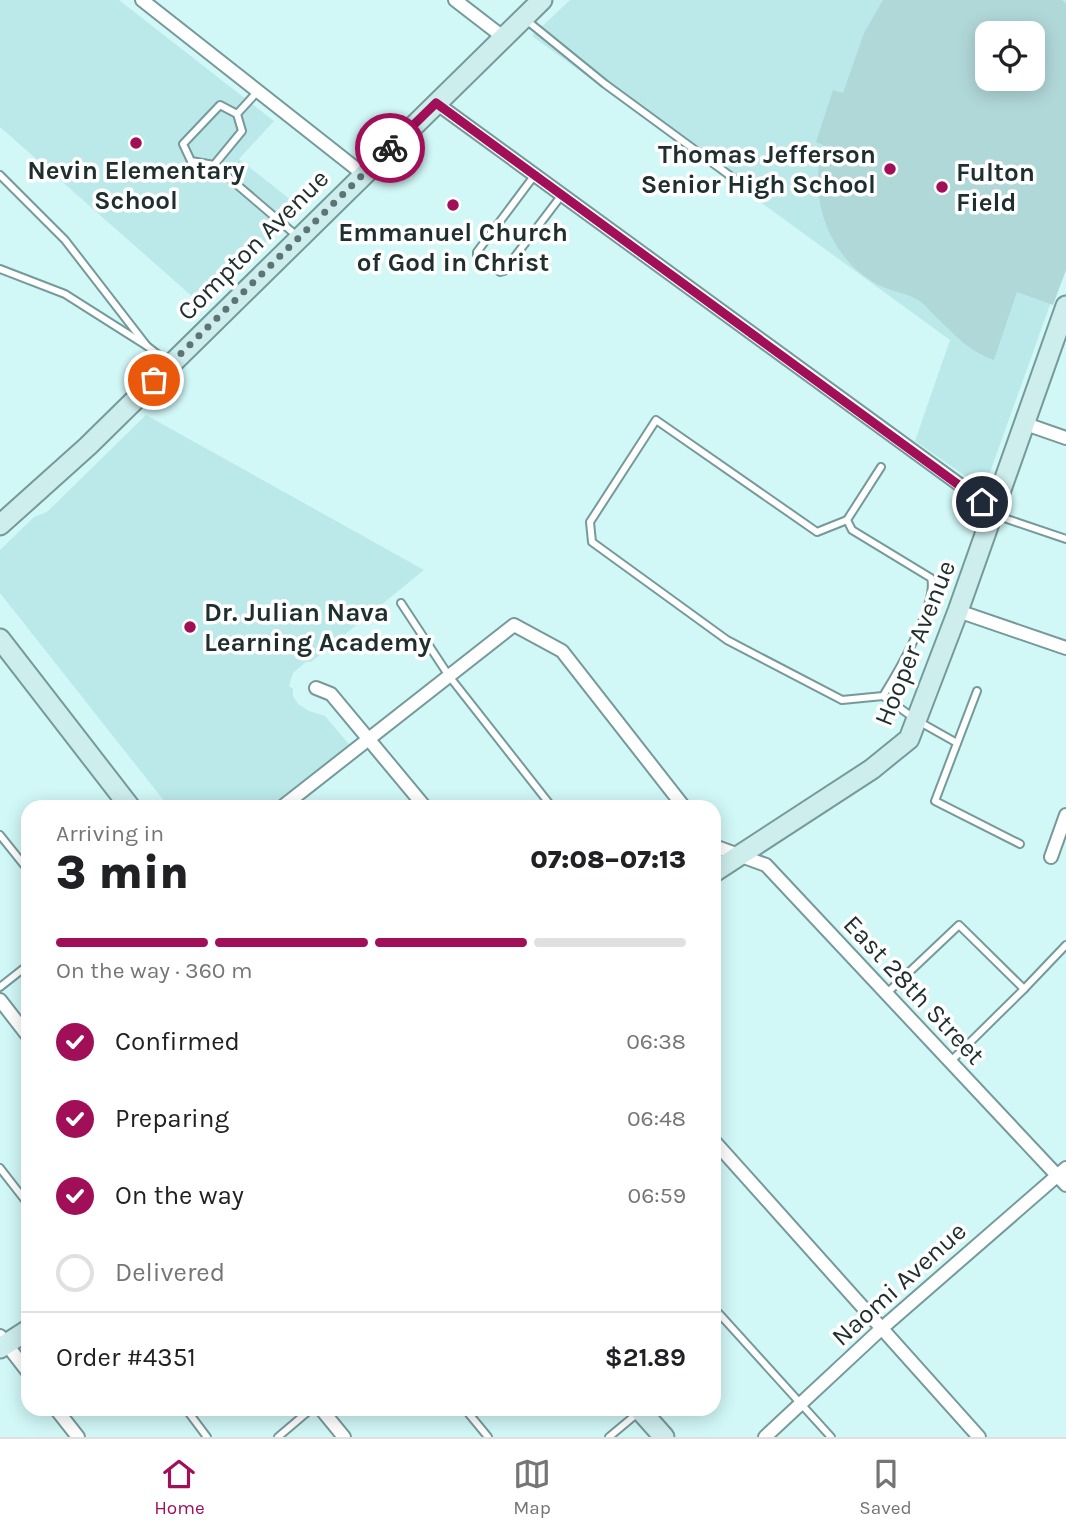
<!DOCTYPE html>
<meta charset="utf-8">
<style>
:root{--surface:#fff;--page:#f2f2f2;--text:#202124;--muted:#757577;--line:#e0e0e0;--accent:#a00f57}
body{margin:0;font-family:Karla,sans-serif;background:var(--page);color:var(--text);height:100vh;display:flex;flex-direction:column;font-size:26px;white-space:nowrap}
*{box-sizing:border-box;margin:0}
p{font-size:23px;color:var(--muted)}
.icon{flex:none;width:38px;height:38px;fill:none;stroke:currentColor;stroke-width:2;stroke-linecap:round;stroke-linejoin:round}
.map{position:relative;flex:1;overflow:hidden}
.panel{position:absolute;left:21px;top:800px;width:700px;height:616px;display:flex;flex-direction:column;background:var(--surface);border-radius:21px;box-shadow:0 4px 18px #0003}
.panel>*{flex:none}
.controls{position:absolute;left:975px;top:21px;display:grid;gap:14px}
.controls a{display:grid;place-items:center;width:70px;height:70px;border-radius:14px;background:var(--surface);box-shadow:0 4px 18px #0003;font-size:35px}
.pin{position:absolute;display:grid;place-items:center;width:60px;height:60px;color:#fff;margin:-30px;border:4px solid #fff;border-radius:50%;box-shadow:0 2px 7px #0007}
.courier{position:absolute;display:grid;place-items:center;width:70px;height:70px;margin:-35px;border:5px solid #a00f57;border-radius:50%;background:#fff;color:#222;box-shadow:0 2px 9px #0007}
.headline em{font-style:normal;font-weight:800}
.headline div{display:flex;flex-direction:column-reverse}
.headline{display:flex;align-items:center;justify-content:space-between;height:119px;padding:0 35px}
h1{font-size:46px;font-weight:800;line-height:52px}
.bar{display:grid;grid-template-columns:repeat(4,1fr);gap:10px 7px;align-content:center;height:84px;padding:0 35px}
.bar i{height:9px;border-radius:5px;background:var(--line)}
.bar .selected{background:var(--accent)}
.bar p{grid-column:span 4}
.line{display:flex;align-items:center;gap:18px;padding:0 35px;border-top:2px solid var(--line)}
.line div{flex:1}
ol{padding:0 35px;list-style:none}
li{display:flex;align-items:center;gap:21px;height:77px}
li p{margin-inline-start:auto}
li .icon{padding:7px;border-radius:50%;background:var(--accent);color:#fff;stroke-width:4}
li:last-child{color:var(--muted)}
li i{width:38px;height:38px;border:4px solid var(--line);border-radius:50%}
.tab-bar{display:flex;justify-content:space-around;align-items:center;height:98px;border-top:2px solid var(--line);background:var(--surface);font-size:19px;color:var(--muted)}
.tab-bar a{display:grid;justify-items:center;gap:4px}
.tab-bar .selected{color:var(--accent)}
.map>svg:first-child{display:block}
.built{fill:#bbe9ea;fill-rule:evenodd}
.green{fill:#b1d8d9;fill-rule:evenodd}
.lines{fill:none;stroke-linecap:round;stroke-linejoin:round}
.lane-casing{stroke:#76999a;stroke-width:10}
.street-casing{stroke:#76999a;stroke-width:16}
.secondary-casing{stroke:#76999a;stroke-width:23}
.lane{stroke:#fff;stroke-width:6}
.street{stroke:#fff;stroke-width:12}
.secondary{stroke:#ceeded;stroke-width:19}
.done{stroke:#5d7474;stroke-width:7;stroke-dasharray:0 12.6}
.route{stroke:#a00f57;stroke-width:9}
.poi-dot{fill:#a00f57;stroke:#fff;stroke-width:2.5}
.labels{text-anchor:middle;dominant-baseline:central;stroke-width:7;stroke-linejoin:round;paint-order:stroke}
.poi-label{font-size:26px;font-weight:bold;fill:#1f2e2e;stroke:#fff}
.street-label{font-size:26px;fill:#1f2e2e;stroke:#fff}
</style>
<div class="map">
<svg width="1066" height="1437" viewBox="0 0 1066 1437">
<rect width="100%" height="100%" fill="#d1f7f7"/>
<g class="built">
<path d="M0,0H119L274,121L239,159L301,208L202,305L0,127Z"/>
<path d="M570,0H1066V260L984,489L915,441L950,340L532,36ZM987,33H1032V79H987Z"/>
<path d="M146,415L424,570L311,662H306L293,673L289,686L293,689V696L298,704L309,711L325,716L359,756L296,807H169L0,593V550L34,517L47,512Z"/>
</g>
<path class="green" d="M883,0H1062L1066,4V270L1053,305L1017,292L994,360C968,351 953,333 934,315C929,310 924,303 918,300C905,292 887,291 873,282C827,254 808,196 823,145L816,142L833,90L843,93L864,33ZM1032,33V79H987V33Z"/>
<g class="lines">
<g class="lane-casing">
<g id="lane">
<path d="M525,19L605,84L740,183"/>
<path d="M237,114L258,91"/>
<path d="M214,165L242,131L237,114L220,105L183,144L191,161L214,165L297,236"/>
<path d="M0,175L65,240L147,346"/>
<path d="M534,176L477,252V256L500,272L504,271L561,196"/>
<path d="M0,269L65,294L147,346L169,363"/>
<path d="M881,467L847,520L852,530L931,578C938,603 898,672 883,696L918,721L957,743"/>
<path d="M997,512L1007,519L1066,539"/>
<path d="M847,520L817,532L656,420L590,522L592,542L727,640L842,700L883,696"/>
<path d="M401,603L449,676L552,807"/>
<path d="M977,691L935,801L1020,844"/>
<path d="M0,835L28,870"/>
<path d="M0,987L28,965"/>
<path d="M1024,989L1066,945"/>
<path d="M886,994L959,925L1024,989L950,1062"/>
<path d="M0,1168L28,1204"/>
<path d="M714,1308L831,1437"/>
<path d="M186,1409L207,1437"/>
<path d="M465,1409L488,1437"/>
<path d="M278,1437L311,1409"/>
<path d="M609,1437L639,1412"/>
</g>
</g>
<g class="street-casing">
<g id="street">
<path d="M142,0L363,174"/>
<path d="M455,0L503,37"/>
<path d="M436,103L993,509"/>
<path d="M1023,423L1066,438"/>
<path d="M958,611L1066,648"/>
<path d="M316,688L331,694L425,807"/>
<path d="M282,807L514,625L562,651L684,807"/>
<path d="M714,846L766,865L1066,1185"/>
<path d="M1051,857L1066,815"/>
<path d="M0,1000L28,1036"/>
<path d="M714,1141L979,1437"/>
<path d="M0,1336L28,1372"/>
<path d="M56,1409L78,1437"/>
<path d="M321,1409L344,1437"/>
<path d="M765,1437L881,1329L1066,1168"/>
</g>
</g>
<g class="secondary-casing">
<g id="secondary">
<path d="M0,525L88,446L542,0"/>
<path d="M0,639L130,807"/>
<path d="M714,872L872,769L909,739L958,611L1066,306"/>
<path d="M0,1348L28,1330"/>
<path d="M639,1409L664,1437"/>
</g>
</g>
<use href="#lane" class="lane"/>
<use href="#street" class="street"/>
<use href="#secondary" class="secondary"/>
</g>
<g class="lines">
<path class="done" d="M154,380L390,148"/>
<path class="route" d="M390,148L436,103L982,502"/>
</g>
<g class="poi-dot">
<circle cx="136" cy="143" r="7"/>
<circle cx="890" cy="169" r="7"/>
<circle cx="942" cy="187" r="7"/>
<circle cx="453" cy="205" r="7"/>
<circle cx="190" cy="627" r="7"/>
</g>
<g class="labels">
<g class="poi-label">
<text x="876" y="154" text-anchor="end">Thomas Jefferson<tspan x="876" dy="30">Senior High School</tspan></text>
<text x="136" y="170">Nevin Elementary<tspan x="136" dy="30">School</tspan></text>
<text x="956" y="172" text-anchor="start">Fulton<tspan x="956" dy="30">Field</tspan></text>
<text x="453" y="232">Emmanuel Church<tspan x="453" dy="30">of God in Christ</tspan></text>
<text x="204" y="612" text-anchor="start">Dr. Julian Nava<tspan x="204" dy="30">Learning Academy</tspan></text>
</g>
<g class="street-label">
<text transform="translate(253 245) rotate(-45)">Compton Avenue</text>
<text transform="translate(915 643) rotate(-68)">Hooper Avenue</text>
<text transform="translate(914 990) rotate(47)">East 28th Street</text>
<text transform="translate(899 1284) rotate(-42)">Naomi Avenue</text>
</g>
</g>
</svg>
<div class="controls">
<a><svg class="icon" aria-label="locate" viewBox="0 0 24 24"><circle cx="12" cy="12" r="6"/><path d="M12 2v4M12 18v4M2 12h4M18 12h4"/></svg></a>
</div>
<div class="pin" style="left:154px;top:380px;background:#ea580c"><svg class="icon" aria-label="bag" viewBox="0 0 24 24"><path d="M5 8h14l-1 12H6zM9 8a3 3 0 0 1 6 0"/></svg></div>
<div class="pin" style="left:982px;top:502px;background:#1f2937"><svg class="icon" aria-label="home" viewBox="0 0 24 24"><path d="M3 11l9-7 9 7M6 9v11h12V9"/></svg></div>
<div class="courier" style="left:390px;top:148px"><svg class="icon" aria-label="bike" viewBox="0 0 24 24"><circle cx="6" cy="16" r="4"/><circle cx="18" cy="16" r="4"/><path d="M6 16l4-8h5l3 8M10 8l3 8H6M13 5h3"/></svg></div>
<section class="panel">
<div class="headline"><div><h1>3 min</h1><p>Arriving in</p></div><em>07:08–07:13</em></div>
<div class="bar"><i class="selected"></i><i class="selected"></i><i class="selected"></i><i></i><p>On the way · 360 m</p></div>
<ol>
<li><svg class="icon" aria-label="check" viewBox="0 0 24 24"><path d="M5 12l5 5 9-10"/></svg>Confirmed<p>06:38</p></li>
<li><svg class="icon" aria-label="check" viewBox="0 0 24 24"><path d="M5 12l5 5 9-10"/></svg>Preparing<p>06:48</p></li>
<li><svg class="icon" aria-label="check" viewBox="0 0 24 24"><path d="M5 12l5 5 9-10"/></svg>On the way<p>06:59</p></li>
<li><i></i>Delivered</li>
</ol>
<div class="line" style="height:91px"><div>Order #4351</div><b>$21.89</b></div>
</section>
</div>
<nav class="tab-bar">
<a class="selected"><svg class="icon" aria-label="home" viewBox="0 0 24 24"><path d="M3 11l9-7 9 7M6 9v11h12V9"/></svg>Home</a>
<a><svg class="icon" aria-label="map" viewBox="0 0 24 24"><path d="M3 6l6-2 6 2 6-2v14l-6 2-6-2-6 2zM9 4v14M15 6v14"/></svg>Map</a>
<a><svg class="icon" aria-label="saved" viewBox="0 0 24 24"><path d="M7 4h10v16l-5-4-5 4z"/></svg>Saved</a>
</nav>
